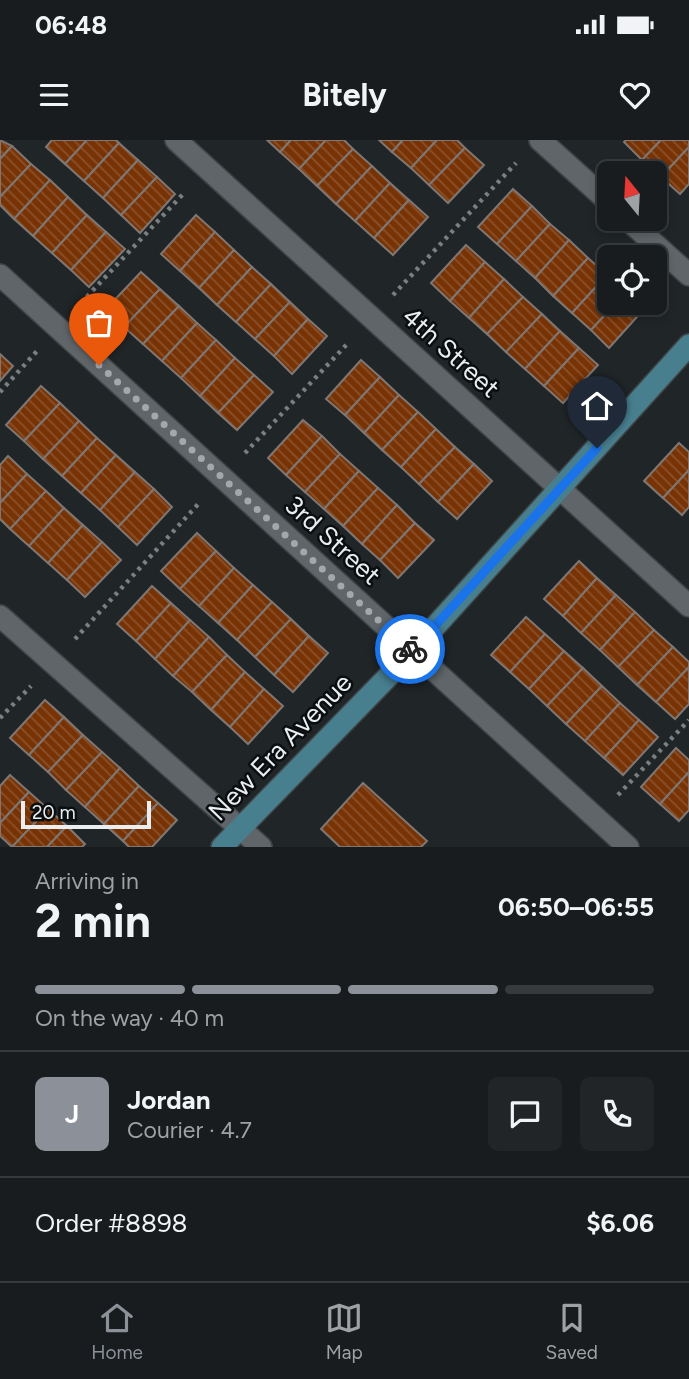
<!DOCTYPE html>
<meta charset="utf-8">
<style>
:root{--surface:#181c1e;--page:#212527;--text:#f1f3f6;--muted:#9fa1a4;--line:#363a3c;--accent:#8c9099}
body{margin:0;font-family:Figtree,sans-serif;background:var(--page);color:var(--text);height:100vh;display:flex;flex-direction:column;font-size:26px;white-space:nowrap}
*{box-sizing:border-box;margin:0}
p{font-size:23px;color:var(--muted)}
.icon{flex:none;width:38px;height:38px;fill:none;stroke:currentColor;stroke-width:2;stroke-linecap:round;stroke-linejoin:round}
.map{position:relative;height:707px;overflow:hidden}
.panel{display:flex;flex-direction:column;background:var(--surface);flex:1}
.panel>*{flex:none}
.needle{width:46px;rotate:342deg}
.controls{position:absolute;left:597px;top:21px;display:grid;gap:14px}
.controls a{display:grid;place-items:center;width:70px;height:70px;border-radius:10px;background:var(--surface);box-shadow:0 4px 10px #0003,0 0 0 2px var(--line);font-size:35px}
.scale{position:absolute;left:21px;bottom:18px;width:130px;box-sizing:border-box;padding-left:7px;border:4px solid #eaeef0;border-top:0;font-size:19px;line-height:24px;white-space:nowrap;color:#eaeef0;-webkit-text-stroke:5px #0b0e0f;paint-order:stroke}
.pin{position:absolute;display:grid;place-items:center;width:60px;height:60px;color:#fff;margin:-72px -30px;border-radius:50% 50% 50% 0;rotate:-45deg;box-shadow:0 0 7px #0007}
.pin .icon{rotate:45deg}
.courier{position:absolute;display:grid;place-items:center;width:70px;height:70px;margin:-35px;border:5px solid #1a73e8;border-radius:50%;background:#fff;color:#222;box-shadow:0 2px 9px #0007}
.summary em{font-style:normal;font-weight:700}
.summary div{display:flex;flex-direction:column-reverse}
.summary{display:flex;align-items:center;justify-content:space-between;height:119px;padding:0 35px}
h1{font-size:46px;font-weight:700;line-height:52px}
.bar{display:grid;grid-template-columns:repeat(4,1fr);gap:10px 7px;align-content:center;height:84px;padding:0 35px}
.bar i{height:9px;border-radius:5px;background:var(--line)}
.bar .on{background:var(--accent)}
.bar p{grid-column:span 4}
.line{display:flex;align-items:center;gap:18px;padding:0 35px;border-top:2px solid var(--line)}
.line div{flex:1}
.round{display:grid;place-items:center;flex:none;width:74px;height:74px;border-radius:10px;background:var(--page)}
.status{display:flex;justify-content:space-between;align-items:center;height:49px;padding:0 35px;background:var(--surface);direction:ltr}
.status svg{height:19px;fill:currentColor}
header{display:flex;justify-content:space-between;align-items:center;height:91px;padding:0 35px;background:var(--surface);font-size:32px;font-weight:700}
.dock{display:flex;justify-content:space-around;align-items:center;height:98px;border-top:2px solid var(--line);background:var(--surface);font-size:19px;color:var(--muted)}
.dock a{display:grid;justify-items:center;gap:4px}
.dock .on{color:var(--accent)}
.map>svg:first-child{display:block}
.building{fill:url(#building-back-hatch);stroke:#7e7774;stroke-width:2}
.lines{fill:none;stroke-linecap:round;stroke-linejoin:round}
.street-casing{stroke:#3f4446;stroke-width:24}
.secondary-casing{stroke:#3f4446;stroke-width:24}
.path{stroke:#7a7f81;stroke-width:4.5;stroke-dasharray:3.5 5;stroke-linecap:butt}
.street{stroke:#5f6568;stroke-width:21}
.secondary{stroke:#487f8f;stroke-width:21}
.done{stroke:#a3a8aa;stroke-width:7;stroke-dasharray:0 12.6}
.route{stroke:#1a73e8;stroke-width:9}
.labels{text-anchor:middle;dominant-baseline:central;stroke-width:5;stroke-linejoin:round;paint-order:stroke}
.street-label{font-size:26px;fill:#eaeef0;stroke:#0b0e0f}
</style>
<div class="status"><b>06:48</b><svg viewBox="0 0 49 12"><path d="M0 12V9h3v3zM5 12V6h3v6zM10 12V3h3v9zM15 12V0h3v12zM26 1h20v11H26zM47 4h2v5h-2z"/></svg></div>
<header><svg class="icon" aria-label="menu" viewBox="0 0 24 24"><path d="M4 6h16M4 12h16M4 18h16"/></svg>Bitely<svg class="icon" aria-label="heart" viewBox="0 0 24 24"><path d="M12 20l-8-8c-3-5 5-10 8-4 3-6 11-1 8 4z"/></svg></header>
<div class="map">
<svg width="689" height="707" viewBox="0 0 689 707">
<defs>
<pattern id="building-back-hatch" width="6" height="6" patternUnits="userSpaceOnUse" patternTransform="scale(1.75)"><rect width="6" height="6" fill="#783305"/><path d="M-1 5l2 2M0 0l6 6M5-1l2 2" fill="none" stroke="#8b512a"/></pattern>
</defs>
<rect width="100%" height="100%" fill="#202528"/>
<g class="building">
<path d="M0,0L12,6L0,19Z"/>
<path d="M52,0H87L65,24L46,7Z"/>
<path d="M87,0H116L119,3L84,41L65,24Z"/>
<path d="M267,0H291L280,12Z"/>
<path d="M291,0H326L299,29L280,12Z"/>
<path d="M326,0H344L353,9L317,46L299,29Z"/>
<path d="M379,0H403L392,12Z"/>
<path d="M403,0H437L411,28L392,12Z"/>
<path d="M437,0H457L465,8L429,45L411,28Z"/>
<path d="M626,0H661L642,20L624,2Z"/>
<path d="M661,0H689V7L661,37L642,20Z"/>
<path d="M119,3L138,20L103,58L84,41Z"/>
<path d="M12,6L31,24L0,57V19Z"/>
<path d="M689,7V44L680,54L661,37Z"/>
<path d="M465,8L484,25L448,63L429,45Z"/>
<path d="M353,9L372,26L336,64L317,46Z"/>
<path d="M138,20L157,37L121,75L103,58Z"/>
<path d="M31,24L50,40L14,79L0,65V57Z"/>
<path d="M372,26L390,43L355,81L336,64Z"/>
<path d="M157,37L175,54L140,93L121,75Z"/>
<path d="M50,40L68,57L33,96L14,79Z"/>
<path d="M390,43L409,60L374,98L355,81Z"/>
<path d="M513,49L532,66L497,104L478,87Z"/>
<path d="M68,57L87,75L52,113L33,96Z"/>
<path d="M409,60L428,77L393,115L374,98Z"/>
<path d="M532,66L550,84L516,121L497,104Z"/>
<path d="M87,75L106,92L71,130L52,113Z"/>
<path d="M196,75L215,92L180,131L161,114Z"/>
<path d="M550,84L569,100L535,138L516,121Z"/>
<path d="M106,92L125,109L89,147L71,130Z"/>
<path d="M215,92L234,110L199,148L180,131Z"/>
<path d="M569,100L588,118L553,156L535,138Z"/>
<path d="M466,105L485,122L450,161L431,143Z"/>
<path d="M234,110L252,127L217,165L199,148Z"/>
<path d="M588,118L607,135L572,173L553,156Z"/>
<path d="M485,122L504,139L469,178L450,161Z"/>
<path d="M252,127L271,144L236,182L217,165Z"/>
<path d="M141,132L160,149L124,187L106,169Z"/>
<path d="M607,135L609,163H616L591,190L572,173Z"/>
<path d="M504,139L523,157L487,194L469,178Z"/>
<path d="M271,144L290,162L255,199L236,182Z"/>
<path d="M160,149L179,166L143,204L124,187Z"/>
<path d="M523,157L542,174L506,212L487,194Z"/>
<path d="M290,162L308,179L274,216L255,199Z"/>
<path d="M616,163H637L644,169L609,208L591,190Z"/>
<path d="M179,166L197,183L162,221L143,204Z"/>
<path d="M542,174L560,191L525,229L506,212Z"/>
<path d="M308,179L327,196L292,234L274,216Z"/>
<path d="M197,183L216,200L181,238L162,221Z"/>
<path d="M560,191L579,208L544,246L525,229Z"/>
<path d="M216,200L235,218L200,256L181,238Z"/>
<path d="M579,208L598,225L563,263L544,246Z"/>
<path d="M0,214L13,226L0,241Z"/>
<path d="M235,218L254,235L218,273L200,256Z"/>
<path d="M361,220L380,237L345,275L326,259Z"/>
<path d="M254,235L273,252L237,290L218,273Z"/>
<path d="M380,237L399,255L364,293L345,275Z"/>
<path d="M41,246L60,263L24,301L6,285Z"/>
<path d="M399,255L418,272L382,310L364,293Z"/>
<path d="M60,263L79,281L43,319L24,301Z"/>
<path d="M418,272L436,289L401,327L382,310Z"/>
<path d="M303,280L322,296L286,335L268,318Z"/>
<path d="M79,281L97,298L62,336L43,319Z"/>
<path d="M436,289L455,307L419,344L401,327Z"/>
<path d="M322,296L340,314L305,352L286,335Z"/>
<path d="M97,298L116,315L81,353L62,336Z"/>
<path d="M679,303L689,312V330L663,358L644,341Z"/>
<path d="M455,307L474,324L438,362L419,344Z"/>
<path d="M340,314L359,331L324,369L305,352Z"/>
<path d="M116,315L135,332L100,370L81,353Z"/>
<path d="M8,316L27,334L0,363V325Z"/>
<path d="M474,324L492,341L457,379L438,362Z"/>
<path d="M689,330V367L682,375L663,358Z"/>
<path d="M359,331L378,348L343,386L324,369Z"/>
<path d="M135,332L154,349L118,387L100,370Z"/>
<path d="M27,334L46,351L10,389L0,379V363Z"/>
<path d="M378,348L397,365L362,404L343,386Z"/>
<path d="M154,349L172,367L137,405L118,387Z"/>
<path d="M46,351L64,368L29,406L10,389Z"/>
<path d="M397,365L415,383L380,420L362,404Z"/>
<path d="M64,368L83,385L48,423L29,406Z"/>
<path d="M415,383L434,400L398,438L380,420Z"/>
<path d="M83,385L102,402L67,440L48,423Z"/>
<path d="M197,393L216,411L180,449L161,431Z"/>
<path d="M102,402L121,420L85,457L67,440Z"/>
<path d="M216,411L234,428L199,466L180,449Z"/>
<path d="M579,421L597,438L563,476L544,459Z"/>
<path d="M234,428L253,445L218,483L199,466Z"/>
<path d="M597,438L616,455L581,493L563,476Z"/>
<path d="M253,445L272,462L237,500L218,483Z"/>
<path d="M152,446L171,463L136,501L117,484Z"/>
<path d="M616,455L635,472L600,510L581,493Z"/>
<path d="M272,462L291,479L255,517L237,500Z"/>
<path d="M171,463L190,480L155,519L136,501Z"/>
<path d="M635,472L654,490L618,527L600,510Z"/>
<path d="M526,477L545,494L510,532L491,515Z"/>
<path d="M291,479L309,496L274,535L255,517Z"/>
<path d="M190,480L209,497L173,536L155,519Z"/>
<path d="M654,490L673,507L637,545L618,527Z"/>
<path d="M545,494L564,511L529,549L510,532Z"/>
<path d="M309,496L328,513L293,552L274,535Z"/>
<path d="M209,497L227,515L192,552L173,536Z"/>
<path d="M673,507L689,522V527L656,562L637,545Z"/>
<path d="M564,511L583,528L547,566L529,549Z"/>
<path d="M227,515L245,532L211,570L192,552Z"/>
<path d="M689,527V564L675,579L656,562Z"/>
<path d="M583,528L602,546L566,584L547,566Z"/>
<path d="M245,532L264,549L230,587L211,570Z"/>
<path d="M602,546L620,563L585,601L566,584Z"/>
<path d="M264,549L283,566L248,604L230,587Z"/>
<path d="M45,560L64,577L29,615L10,598Z"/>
<path d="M620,563L639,580L604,618L585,601Z"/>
<path d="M64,577L83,595L48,632L29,615Z"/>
<path d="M639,580L658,597L623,635L604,618Z"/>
<path d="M83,595L102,612L66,650L48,632Z"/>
<path d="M676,608L689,620V632L660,664L641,647Z"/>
<path d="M102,612L120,628L85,667L66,650Z"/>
<path d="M120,628L139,646L104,684L85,667Z"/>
<path d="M689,632V670L679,681L660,664Z"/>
<path d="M10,635L29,652L0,683V646Z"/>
<path d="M363,643L427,701L421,707H340L321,689Z"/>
<path d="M139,646L158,663L123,701L104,684Z"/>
<path d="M29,652L48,669L12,707L0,696V683Z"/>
<path d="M158,663L177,680L152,707H129L123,701Z"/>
<path d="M48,669L67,686L47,707H12Z"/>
<path d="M67,686L85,704L82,707H47Z"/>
</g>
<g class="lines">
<g class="street-casing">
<g id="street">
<path d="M176,0L689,466"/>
<path d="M540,0L609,62"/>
<path d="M627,79L689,135"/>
<path d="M0,135L628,707"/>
<path d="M0,476L261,707"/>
</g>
</g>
<g class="secondary-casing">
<path id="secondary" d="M222,707L413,511L689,205"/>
</g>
<g class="path">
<path d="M393,155L516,23"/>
<path d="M81,163L185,52"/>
<path d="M0,252L37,211"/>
<path d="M245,313L349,202"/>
<path d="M75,499L201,361"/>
<path d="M0,578L31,546"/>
<path d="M618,655L689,580"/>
</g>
<use href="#street" class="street"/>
<use href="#secondary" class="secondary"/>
</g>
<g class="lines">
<path class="done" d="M99,225L410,509"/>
<path class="route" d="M410,509L412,511L597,308"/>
</g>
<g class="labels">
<g class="street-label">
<text transform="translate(451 212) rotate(42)">4th Street</text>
<text transform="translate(333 400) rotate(42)">3rd Street</text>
<text transform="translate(280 607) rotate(-46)">New Era Avenue</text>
</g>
</g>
</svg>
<div class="controls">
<a><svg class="needle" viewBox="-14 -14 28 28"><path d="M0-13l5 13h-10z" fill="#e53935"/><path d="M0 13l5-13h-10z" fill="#9fa1a4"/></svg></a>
<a><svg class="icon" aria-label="locate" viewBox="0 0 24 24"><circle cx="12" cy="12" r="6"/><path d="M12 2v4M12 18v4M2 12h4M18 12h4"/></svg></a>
</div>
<div class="scale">20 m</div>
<div class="pin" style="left:99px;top:225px;background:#ea580c"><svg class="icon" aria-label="bag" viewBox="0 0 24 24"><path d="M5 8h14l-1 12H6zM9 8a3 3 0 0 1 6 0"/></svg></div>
<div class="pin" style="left:597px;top:308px;background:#1f2937"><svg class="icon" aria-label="home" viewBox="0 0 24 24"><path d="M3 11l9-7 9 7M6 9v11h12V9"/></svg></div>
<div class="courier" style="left:410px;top:509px"><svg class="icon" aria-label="bike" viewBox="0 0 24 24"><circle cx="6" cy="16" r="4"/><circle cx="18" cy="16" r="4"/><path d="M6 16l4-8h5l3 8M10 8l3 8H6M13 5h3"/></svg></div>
</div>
<section class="panel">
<div class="summary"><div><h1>2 min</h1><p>Arriving in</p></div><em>06:50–06:55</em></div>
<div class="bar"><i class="on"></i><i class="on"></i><i class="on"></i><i></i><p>On the way · 40 m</p></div>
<div class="line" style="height:126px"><b class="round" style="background:var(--accent);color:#fff">J</b><div><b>Jordan</b><p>Courier · 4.7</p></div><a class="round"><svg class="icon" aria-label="chat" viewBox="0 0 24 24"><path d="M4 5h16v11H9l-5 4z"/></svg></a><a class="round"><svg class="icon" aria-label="phone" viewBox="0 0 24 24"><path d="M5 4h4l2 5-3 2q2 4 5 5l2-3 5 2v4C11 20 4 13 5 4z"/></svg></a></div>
<div class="line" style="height:91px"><div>Order #8898</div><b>$6.06</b></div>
</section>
<nav class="dock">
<a class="on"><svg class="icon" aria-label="home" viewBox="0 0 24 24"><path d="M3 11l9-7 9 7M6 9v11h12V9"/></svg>Home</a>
<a><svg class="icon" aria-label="map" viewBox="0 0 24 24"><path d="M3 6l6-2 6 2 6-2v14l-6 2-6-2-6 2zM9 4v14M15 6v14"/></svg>Map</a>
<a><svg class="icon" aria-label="saved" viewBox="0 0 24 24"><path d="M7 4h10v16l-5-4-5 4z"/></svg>Saved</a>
</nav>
